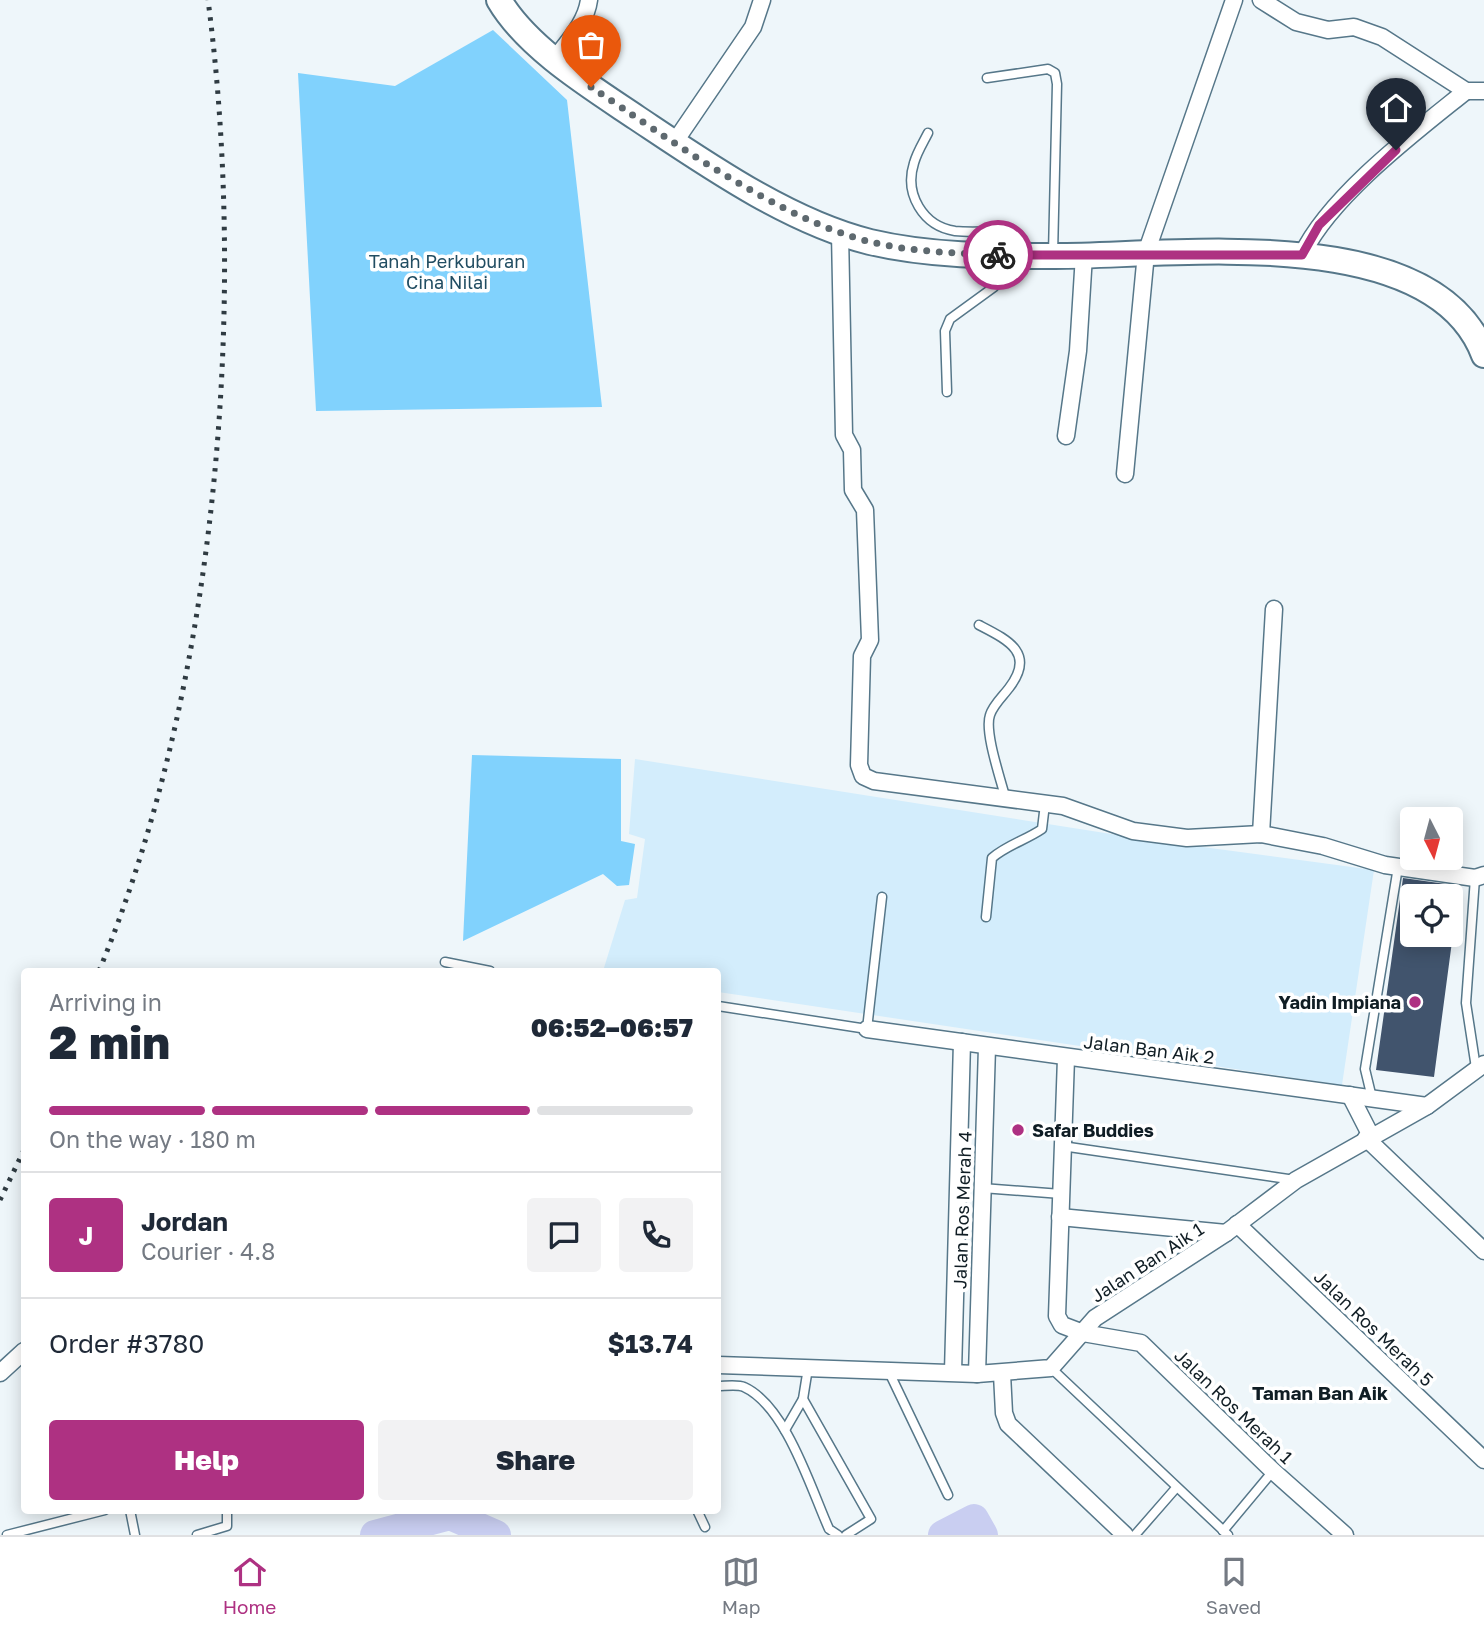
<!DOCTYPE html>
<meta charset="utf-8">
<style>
:root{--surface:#fff;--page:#f2f2f3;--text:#1f2937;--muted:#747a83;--line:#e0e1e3;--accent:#ae3182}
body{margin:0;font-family:"Golos Text",sans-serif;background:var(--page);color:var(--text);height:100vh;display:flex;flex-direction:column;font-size:26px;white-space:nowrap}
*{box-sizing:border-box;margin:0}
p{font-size:23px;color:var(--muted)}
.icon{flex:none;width:38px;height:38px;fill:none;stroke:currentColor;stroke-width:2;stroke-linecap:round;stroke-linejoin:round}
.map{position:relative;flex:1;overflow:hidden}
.panel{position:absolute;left:21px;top:968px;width:700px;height:546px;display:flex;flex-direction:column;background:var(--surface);border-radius:7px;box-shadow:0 4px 18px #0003}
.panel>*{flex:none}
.needle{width:46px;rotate:174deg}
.buttons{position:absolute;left:1400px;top:807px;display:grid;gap:14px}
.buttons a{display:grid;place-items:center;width:63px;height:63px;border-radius:7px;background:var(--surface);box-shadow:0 4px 18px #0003;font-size:35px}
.pin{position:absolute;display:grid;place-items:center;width:60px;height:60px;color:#fff;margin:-72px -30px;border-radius:50% 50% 50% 0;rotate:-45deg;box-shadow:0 0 7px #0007}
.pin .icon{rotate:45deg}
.courier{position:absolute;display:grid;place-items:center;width:70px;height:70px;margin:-35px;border:5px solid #ae3182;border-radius:50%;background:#fff;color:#222;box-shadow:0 2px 9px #0007}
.head em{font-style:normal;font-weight:800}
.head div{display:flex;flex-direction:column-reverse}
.head{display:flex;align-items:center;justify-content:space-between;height:119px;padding:0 28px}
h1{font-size:46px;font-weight:800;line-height:52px}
.bar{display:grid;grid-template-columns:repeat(4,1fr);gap:10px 7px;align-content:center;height:84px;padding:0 28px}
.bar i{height:9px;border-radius:5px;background:var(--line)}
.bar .on{background:var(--accent)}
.bar p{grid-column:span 4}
.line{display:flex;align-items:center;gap:18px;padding:0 28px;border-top:2px solid var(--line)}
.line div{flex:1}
.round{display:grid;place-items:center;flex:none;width:74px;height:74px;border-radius:7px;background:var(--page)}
.button{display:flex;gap:14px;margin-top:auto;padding:14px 28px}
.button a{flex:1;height:80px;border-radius:7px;background:var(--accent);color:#fff;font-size:28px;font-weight:800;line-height:80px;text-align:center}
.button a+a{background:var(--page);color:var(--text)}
.dock{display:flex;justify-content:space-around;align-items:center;height:98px;border-top:2px solid var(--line);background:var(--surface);font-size:19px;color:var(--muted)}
.dock a{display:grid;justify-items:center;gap:4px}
.dock .on{color:var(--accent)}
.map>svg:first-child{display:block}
.built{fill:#d3edfc}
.green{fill:#81d2fd}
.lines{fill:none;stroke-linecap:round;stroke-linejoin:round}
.river{stroke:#c9cef1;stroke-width:30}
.building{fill:#41546d}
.service-casing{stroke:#567789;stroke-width:11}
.minor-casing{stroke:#567789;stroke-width:19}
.primary-casing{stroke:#567789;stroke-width:28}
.service{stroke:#fff;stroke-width:8}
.minor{stroke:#fff;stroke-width:16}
.primary{stroke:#fff;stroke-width:24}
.rail{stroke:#2f3b42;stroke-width:5;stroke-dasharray:3.5 7;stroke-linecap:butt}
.done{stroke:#5e696f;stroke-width:7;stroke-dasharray:0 12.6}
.route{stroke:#ae3182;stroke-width:9}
.poi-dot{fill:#ae3182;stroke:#fff;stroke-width:2.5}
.labels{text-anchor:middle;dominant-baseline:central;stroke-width:7;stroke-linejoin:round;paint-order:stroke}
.park-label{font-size:18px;fill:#214d62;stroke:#fff}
.poi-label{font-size:18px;font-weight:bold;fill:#101d24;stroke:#fff;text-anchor:end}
.street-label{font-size:18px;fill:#101d24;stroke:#fff}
.neighbourhood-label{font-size:19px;font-weight:bold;fill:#101d24;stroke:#fff}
</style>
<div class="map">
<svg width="1484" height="1535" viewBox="0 0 1484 1535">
<rect width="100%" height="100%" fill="#eef6fa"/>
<path class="built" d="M635,759L1143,839L1374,870L1342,1085L718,992V971H603L625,900L637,898L645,839L629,834Z"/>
<g class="green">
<path d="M493,30L567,100L602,407L316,411L298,73L395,86Z"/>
<path d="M472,755L621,759V841L635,844L629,885L617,886L603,874L463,941Z"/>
</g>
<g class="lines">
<g class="river">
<path d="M375,1535L450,1515L496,1535"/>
<path d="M943,1535L974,1519L983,1535"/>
</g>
</g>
<path class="building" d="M1403,878L1460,886L1458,896H1412V934H1453L1434,1077L1376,1070Z"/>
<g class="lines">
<g class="service-casing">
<g id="service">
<path d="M987,78L1048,69L1055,73L1057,84L1053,254"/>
<path d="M928,133C923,143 917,152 914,163C904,194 923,226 955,231C975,233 995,230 1015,232L1020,236L1004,275L994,287L950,319L945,331L947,392"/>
<path d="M979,625C1008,640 1036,653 1009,688C1003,696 993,705 990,715C984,732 1001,780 1006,800"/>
<path d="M1475,878L1466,1003L1476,1068"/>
<path d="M986,917L992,858C1007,845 1026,840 1042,829L1045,804"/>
<path d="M445,962L490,971"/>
<path d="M718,1006L867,1029L882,897"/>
<path d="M1372,1098L1365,1069L1398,867"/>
<path d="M1062,1146L1295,1180"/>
<path d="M982,1188L1061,1194"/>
<path d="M808,1368L803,1399L871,1519L846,1535"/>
<path d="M1051,1368L1228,1535"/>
<path d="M889,1372L948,1495"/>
<path d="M718,1386C725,1386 738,1384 744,1387C786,1406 811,1489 829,1529L838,1535"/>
<path d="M785,1430L803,1399"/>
<path d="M130,1510L135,1535"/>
<path d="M697,1510L705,1527"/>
<path d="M1223,1531L1273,1471"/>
<path d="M7,1535L105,1510"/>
<path d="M197,1535L227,1526V1510"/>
<path d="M1135,1535L1176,1488"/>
</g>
</g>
<g class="minor-casing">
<g id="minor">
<path d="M1261,0L1296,22L1328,30L1354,27L1382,37L1466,91H1484"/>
<path d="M555,59C568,41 586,23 589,0"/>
<path d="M674,143L753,27L762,0"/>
<path d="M840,233L844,435L852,450L853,490L865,510L870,640L862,656L859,765L863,776L874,781L1063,806L1133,831L1187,838L1261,834L1323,846L1385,865L1475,878L1484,875"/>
<path d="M1302,255C1330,196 1415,132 1466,91"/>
<path d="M1066,436L1078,351L1084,255"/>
<path d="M1125,474L1146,253L1234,0"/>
<path d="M1261,834L1274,609"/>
<path d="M867,1029L1427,1106"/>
<path d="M1066,1058L1057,1316L1062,1325L1083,1333L1141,1343L1273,1471L1345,1535"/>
<path d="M1350,1095L1371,1136"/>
<path d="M1366,1138L1484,1251"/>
<path d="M1060,1217L1226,1233"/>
<path d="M1237,1224L1484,1460"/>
<path d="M718,1365L977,1374L1051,1368L1095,1318L1226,1233L1296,1180L1427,1106L1484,1064"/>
<path d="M953,1372L962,1042"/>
<path d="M0,1373L24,1351"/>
<path d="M977,1374L987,1047"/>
<path d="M1002,1374L1004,1413L1008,1424L1125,1535"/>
</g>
</g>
<g class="primary-casing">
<path id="primary" d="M499,0C527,48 591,87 637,118C706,164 789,222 870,242C929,256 992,256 1052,256C1167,257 1433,218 1484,355"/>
</g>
<use href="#service" class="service"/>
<use href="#minor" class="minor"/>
<use href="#primary" class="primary"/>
<g class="rail">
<path d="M99,971C217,687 248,304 208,0"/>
<path d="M0,1200L24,1150"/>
</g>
</g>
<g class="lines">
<path class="done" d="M591,87C669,139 780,220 871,242C912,252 956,253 998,255"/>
<path class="route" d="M998,255H1302L1319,225L1396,150"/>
</g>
<g class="poi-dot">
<circle cx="1415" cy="1002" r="7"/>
<circle cx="1018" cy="1130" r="7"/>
</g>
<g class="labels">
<g class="park-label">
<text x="447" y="261">Tanah Perkuburan<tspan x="447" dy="21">Cina Nilai</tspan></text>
</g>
<g class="poi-label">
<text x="1401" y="1002">Yadin Impiana</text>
<text x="1032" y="1130" text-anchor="start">Safar Buddies</text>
</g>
<g class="street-label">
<text transform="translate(1149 1049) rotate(7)">Jalan Ban Aik 2</text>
<text transform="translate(962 1210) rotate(-88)">Jalan Ros Merah 4</text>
<text transform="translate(1147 1262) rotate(-33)">Jalan Ban Aik 1</text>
<text transform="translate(1374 1328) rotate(44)">Jalan Ros Merah 5</text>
<text transform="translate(1234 1406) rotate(44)">Jalan Ros Merah 1</text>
</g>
<g class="neighbourhood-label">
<text x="1320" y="1392">Taman Ban Aik</text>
</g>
</g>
</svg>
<div class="buttons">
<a><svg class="needle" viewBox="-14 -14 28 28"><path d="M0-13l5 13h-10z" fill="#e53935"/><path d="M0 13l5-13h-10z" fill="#747a83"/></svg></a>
<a><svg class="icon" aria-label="locate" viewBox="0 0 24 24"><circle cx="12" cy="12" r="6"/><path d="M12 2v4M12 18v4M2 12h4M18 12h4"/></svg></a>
</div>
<div class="pin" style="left:591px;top:87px;background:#ea580c"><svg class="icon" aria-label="bag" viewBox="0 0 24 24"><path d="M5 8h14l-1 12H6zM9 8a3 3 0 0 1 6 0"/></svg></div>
<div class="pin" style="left:1396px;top:150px;background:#1f2937"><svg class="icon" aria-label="home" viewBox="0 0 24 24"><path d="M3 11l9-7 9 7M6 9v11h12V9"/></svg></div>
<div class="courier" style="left:998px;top:255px"><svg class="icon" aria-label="bike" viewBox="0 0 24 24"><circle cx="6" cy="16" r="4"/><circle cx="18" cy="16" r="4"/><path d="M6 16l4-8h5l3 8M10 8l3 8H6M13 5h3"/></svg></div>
<section class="panel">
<div class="head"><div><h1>2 min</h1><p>Arriving in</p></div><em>06:52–06:57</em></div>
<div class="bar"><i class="on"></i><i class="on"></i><i class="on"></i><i></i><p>On the way · 180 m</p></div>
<div class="line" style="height:126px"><b class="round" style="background:var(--accent);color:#fff">J</b><div><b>Jordan</b><p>Courier · 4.8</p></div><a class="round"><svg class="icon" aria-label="chat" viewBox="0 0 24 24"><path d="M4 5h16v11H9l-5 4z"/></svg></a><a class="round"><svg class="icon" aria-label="phone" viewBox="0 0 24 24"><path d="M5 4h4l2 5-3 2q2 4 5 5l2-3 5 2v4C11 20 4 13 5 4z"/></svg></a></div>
<div class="line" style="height:91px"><div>Order #3780</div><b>$13.74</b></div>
<div class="button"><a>Help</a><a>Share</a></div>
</section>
</div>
<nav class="dock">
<a class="on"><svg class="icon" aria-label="home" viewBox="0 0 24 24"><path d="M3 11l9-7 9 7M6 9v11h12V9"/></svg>Home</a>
<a><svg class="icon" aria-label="map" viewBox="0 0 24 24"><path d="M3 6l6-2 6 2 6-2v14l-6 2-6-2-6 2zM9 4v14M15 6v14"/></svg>Map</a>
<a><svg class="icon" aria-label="saved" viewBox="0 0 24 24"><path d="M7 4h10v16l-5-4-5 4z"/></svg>Saved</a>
</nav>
